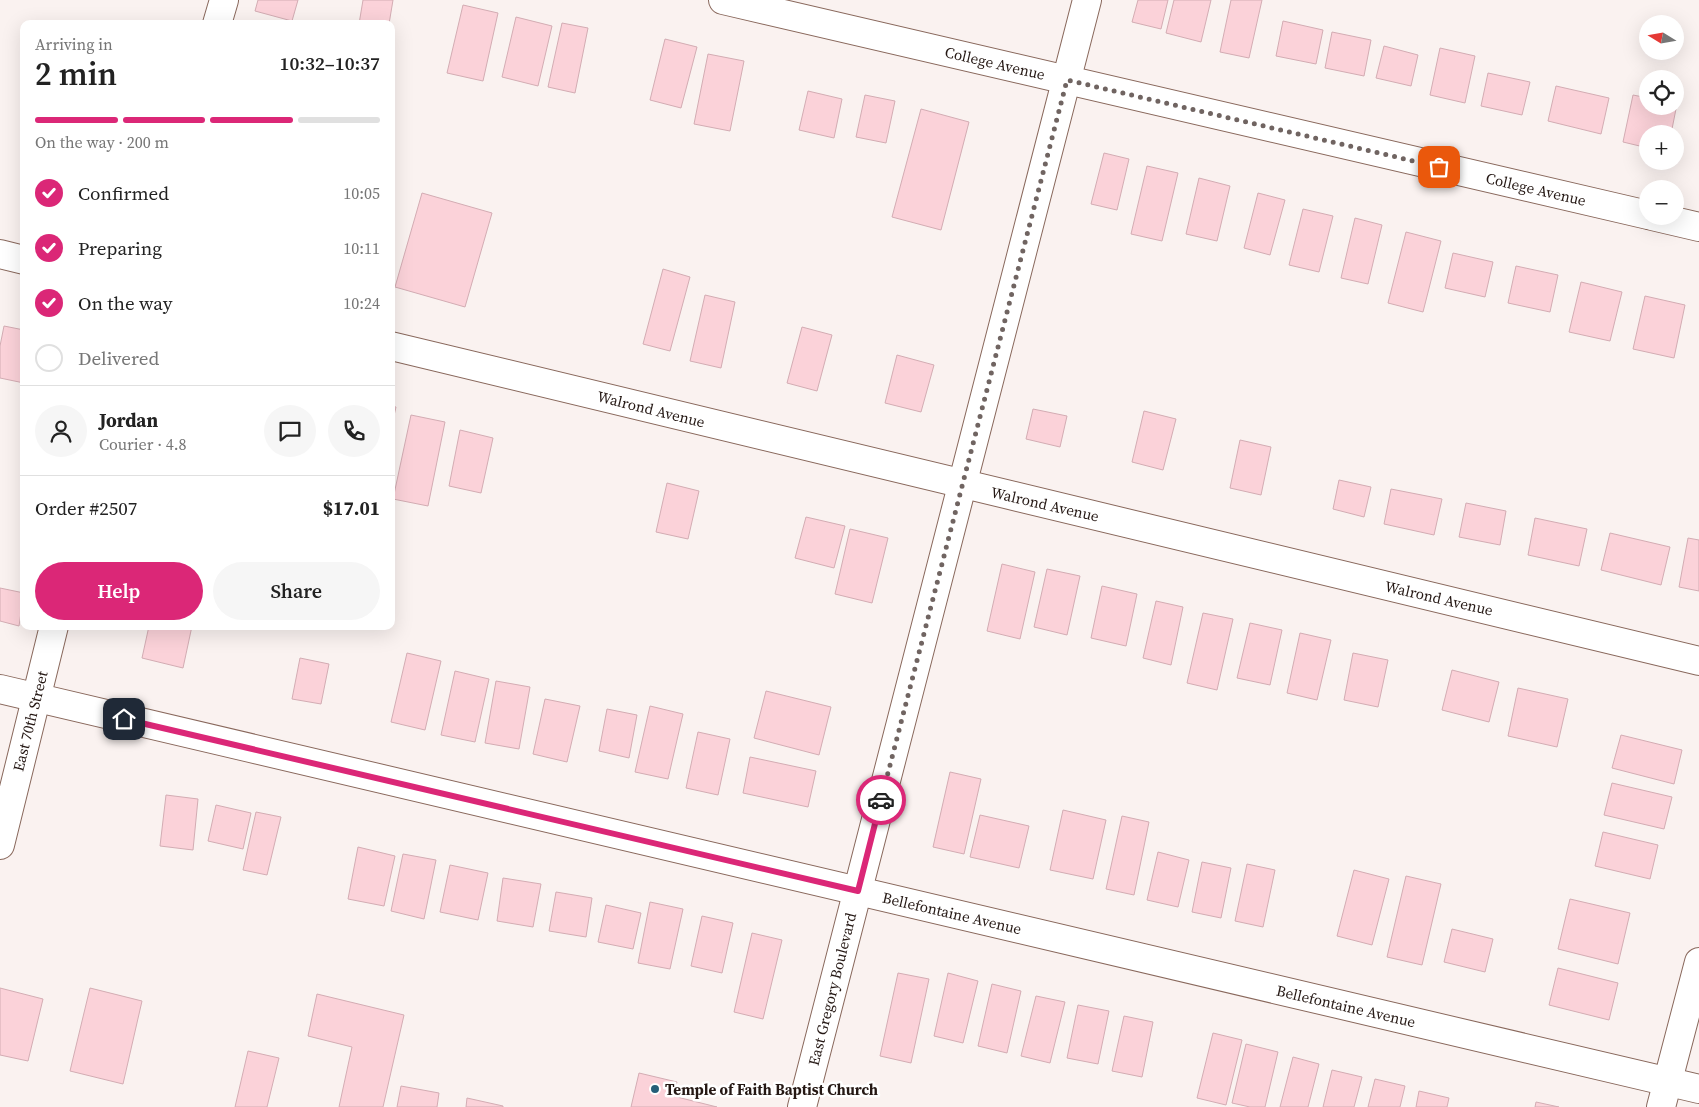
<!DOCTYPE html>
<meta charset="utf-8">
<style>
:root{--surface:#fff;--page:#f6f6f6;--text:#222;--muted:#767676;--line:#e0e0e0;--accent:#db2777}
body{margin:0;font-family:"Source Serif 4",serif;background:var(--page);color:var(--text);height:100vh;display:flex;flex-direction:column;font-size:19px;white-space:nowrap}
*{box-sizing:border-box;margin:0}
p{font-size:16px;color:var(--muted)}
.icon{flex:none;width:28px;height:28px;fill:none;stroke:currentColor;stroke-width:2;stroke-linecap:round;stroke-linejoin:round}
.map{position:relative;flex:1;overflow:hidden}
.details{position:absolute;left:20px;top:20px;width:375px;height:610px;display:flex;flex-direction:column;background:var(--surface);border-radius:10px;box-shadow:0 5px 20px #0002}
.details>*{flex:none}
.needle{width:32px;rotate:281deg}
.fabs{position:absolute;left:1639px;top:15px;display:grid;gap:10px}
.fabs a{display:grid;place-items:center;width:45px;height:45px;border-radius:50%;background:var(--surface);box-shadow:0 5px 20px #0002;font-size:25px}
.pin{position:absolute;display:grid;place-items:center;width:42px;height:42px;color:#fff;margin:-21px;border-radius:10px;box-shadow:0 2px 8px #0006}
.courier{position:absolute;display:grid;place-items:center;width:50px;height:50px;margin:-25px;border:4px solid #db2777;border-radius:50%;background:#fff;color:#222;box-shadow:0 1px 6px #0007}
.headline em{font-style:normal;font-weight:600}
.headline div{display:flex;flex-direction:column-reverse}
.headline{display:flex;align-items:center;justify-content:space-between;height:85px;padding:0 15px}
h1{font-size:32px;font-weight:600;line-height:38px}
.bar{display:grid;grid-template-columns:repeat(4,1fr);gap:8px 5px;align-content:center;height:60px;padding:0 15px}
.bar i{height:6px;border-radius:4px;background:var(--line)}
.bar .current{background:var(--accent)}
.bar p{grid-column:span 4}
.line{display:flex;align-items:center;gap:12px;padding:0 15px;border-top:1px solid var(--line)}
.line div{flex:1}
.round{display:grid;place-items:center;flex:none;width:52px;height:52px;border-radius:26px;background:var(--page)}
ol{padding:0 15px;list-style:none}
li{display:flex;align-items:center;gap:15px;height:55px}
li p{margin-inline-start:auto}
li .icon{padding:5px;border-radius:50%;background:var(--accent);color:#fff;stroke-width:4}
li:last-child{color:var(--muted)}
li i{width:28px;height:28px;border:2px solid var(--line);border-radius:50%}
.action{display:flex;gap:10px;margin-top:auto;padding:10px 15px}
.action a{flex:1;height:58px;border-radius:30px;background:var(--accent);color:#fff;font-size:20px;font-weight:600;line-height:58px;text-align:center}
.action a+a{background:var(--page);color:var(--text)}
.map>svg:first-child{display:block}
.building{fill:#fbd2d9;stroke:#d3acb3}
.lines{fill:none;stroke-linecap:round;stroke-linejoin:round}
.minor-casing{stroke:#89685c;stroke-width:30}
.major-casing{stroke:#89685c;stroke-width:30}
.minor{stroke:#fff;stroke-width:28}
.major{stroke:#fff;stroke-width:28}
.done{stroke:#706461;stroke-width:5;stroke-dasharray:0 9}
.route{stroke:#db2777;stroke-width:6}
.poi-dot{fill:#255e78;stroke:#fff;stroke-width:2}
.labels{text-anchor:middle;dominant-baseline:central;stroke-width:5;stroke-linejoin:round;paint-order:stroke}
.street-label{font-size:15px;fill:#251814;stroke:#fff}
.poi-label{font-size:15px;font-weight:bold;fill:#251814;stroke:#fff;text-anchor:start}
</style>
<div class="map">
<svg width="1699" height="1107" viewBox="0 0 1699 1107">
<rect width="100%" height="100%" fill="#faf2f0"/>
<g class="building">
<path d="M258,0H298L292,21L255,11Z"/>
<path d="M363,0H393L389,24H359Z"/>
<path d="M1138,0H1168L1161,29L1132,22Z"/>
<path d="M1174,0H1211L1201,42L1166,33Z"/>
<path d="M1231,0H1262L1249,58L1220,52Z"/>
<path d="M463,5L498,13L483,81L447,73Z"/>
<path d="M516,17L552,26L538,86L502,77Z"/>
<path d="M1283,21L1323,30L1316,64L1276,56Z"/>
<path d="M562,23L588,28L575,93L548,87Z"/>
<path d="M1332,32L1371,40L1364,76L1325,68Z"/>
<path d="M665,39L697,47L681,108L650,100Z"/>
<path d="M1384,46L1418,55L1411,86L1376,78Z"/>
<path d="M1440,48L1475,56L1465,103L1430,95Z"/>
<path d="M708,54L744,61L730,131L694,124Z"/>
<path d="M1488,73L1530,82L1522,115L1481,106Z"/>
<path d="M1556,86L1609,98L1601,134L1548,121Z"/>
<path d="M808,91L842,99L834,138L799,130Z"/>
<path d="M865,95L895,101L886,143L856,137Z"/>
<path d="M1633,95L1648,98V106H1675V104H1677L1671,134H1648V148L1623,142Z"/>
<path d="M921,109L969,122L941,230L892,217Z"/>
<path d="M1104,153L1129,159L1117,210L1091,204Z"/>
<path d="M1147,166L1178,173L1162,241L1131,234Z"/>
<path d="M1199,178L1230,186L1217,241L1186,234Z"/>
<path d="M422,193L492,213L465,307L395,287Z"/>
<path d="M1258,193L1285,200L1270,255L1244,248Z"/>
<path d="M1303,209L1333,216L1319,272L1289,265Z"/>
<path d="M1355,218L1382,225L1368,284L1341,278Z"/>
<path d="M1406,232L1441,241L1423,312L1388,303Z"/>
<path d="M1453,253L1493,262L1485,297L1445,288Z"/>
<path d="M1516,266L1558,275L1550,312L1508,303Z"/>
<path d="M663,269L690,277L670,351L643,344Z"/>
<path d="M1581,282L1622,292L1610,341L1569,332Z"/>
<path d="M705,295L735,302L721,368L690,361Z"/>
<path d="M1645,296L1685,305L1674,358L1633,349Z"/>
<path d="M4,326L24,330V383L0,378V346Z"/>
<path d="M802,327L832,335L817,391L787,383Z"/>
<path d="M897,355L934,365L921,412L885,403Z"/>
<path d="M391,406L396,407L391,429Z"/>
<path d="M1033,409L1067,416L1060,447L1026,439Z"/>
<path d="M1144,411L1176,419L1163,470L1132,462Z"/>
<path d="M411,415L445,422L428,506L393,499Z"/>
<path d="M460,430L493,438L481,493L449,486Z"/>
<path d="M1240,440L1271,447L1261,495L1230,488Z"/>
<path d="M1339,480L1371,487L1364,517L1333,509Z"/>
<path d="M667,483L699,491L688,539L656,532Z"/>
<path d="M1391,489L1442,499L1434,535L1384,524Z"/>
<path d="M1466,503L1506,511L1500,545L1459,537Z"/>
<path d="M806,517L845,526L834,568L795,558Z"/>
<path d="M1535,518L1587,529L1579,566L1528,555Z"/>
<path d="M850,529L888,538L872,603L835,594Z"/>
<path d="M1610,533L1670,547L1661,585L1601,570Z"/>
<path d="M1688,538L1699,540V591L1679,587Z"/>
<path d="M1002,564L1035,572L1020,639L987,631Z"/>
<path d="M1047,569L1080,576L1067,635L1034,627Z"/>
<path d="M1102,586L1137,594L1126,646L1091,638Z"/>
<path d="M0,588L24,593L19,626L0,621Z"/>
<path d="M1156,601L1183,607L1171,665L1143,658Z"/>
<path d="M1203,613L1233,619L1217,690L1187,683Z"/>
<path d="M1250,623L1282,630L1270,685L1237,678Z"/>
<path d="M149,626H192L183,668L142,658Z"/>
<path d="M1300,633L1331,640L1317,700L1287,693Z"/>
<path d="M407,653L441,661L425,730L391,722Z"/>
<path d="M1353,653L1388,660L1378,707L1344,700Z"/>
<path d="M300,658L329,664L321,704L292,699Z"/>
<path d="M1452,670L1499,682L1489,722L1442,710Z"/>
<path d="M455,671L489,679L475,742L441,735Z"/>
<path d="M496,681L530,687L519,749L485,743Z"/>
<path d="M1518,688L1568,699L1557,747L1508,736Z"/>
<path d="M766,691L831,707L819,755L754,738Z"/>
<path d="M545,699L580,706L567,762L533,754Z"/>
<path d="M650,706L683,714L668,779L635,772Z"/>
<path d="M607,709L637,715L629,758L599,751Z"/>
<path d="M698,732L730,739L718,795L686,788Z"/>
<path d="M1621,735L1682,750L1674,784L1612,768Z"/>
<path d="M750,757L816,771L808,807L743,793Z"/>
<path d="M950,772L981,779L964,854L933,847Z"/>
<path d="M1612,783L1672,797L1664,829L1604,815Z"/>
<path d="M166,795L198,799L193,850L160,846Z"/>
<path d="M216,805L251,813L243,849L208,841Z"/>
<path d="M1063,810L1106,820L1093,879L1050,870Z"/>
<path d="M256,812L281,817L267,875L243,870Z"/>
<path d="M980,815L1029,826L1019,868L970,857Z"/>
<path d="M1122,816L1149,822L1134,895L1106,889Z"/>
<path d="M1603,832L1658,845L1650,879L1595,866Z"/>
<path d="M358,847L395,856L384,906L348,899Z"/>
<path d="M1158,852L1189,860L1178,907L1147,900Z"/>
<path d="M403,854L436,860L424,919L391,911Z"/>
<path d="M1202,862L1231,868L1221,918L1192,912Z"/>
<path d="M1247,864L1275,870L1263,927L1235,921Z"/>
<path d="M450,865L488,873L478,920L440,912Z"/>
<path d="M1354,870L1389,879L1372,945L1337,936Z"/>
<path d="M1406,876L1441,884L1422,965L1387,957Z"/>
<path d="M503,878L541,884L533,927L497,921Z"/>
<path d="M556,892L592,898L586,937L549,931Z"/>
<path d="M1570,899L1630,913L1618,964L1558,949Z"/>
<path d="M650,902L683,909L670,969L638,963Z"/>
<path d="M606,905L641,913L633,949L598,942Z"/>
<path d="M702,916L733,923L722,973L691,966Z"/>
<path d="M1452,929L1493,939L1485,972L1444,962Z"/>
<path d="M752,933L782,940L763,1019L734,1012Z"/>
<path d="M1558,968L1618,983L1609,1020L1549,1005Z"/>
<path d="M898,973L929,979L911,1063L880,1056Z"/>
<path d="M948,973L978,981L963,1043L934,1036Z"/>
<path d="M992,984L1021,991L1007,1053L978,1046Z"/>
<path d="M0,988L43,999L28,1061L0,1055Z"/>
<path d="M90,988L142,1001L123,1084L70,1071Z"/>
<path d="M317,994L404,1015L383,1107H339L352,1047L308,1036Z"/>
<path d="M1036,996L1065,1002L1050,1063L1021,1056Z"/>
<path d="M1078,1005L1109,1011L1098,1064L1067,1058Z"/>
<path d="M1124,1016L1153,1022L1142,1077L1112,1071Z"/>
<path d="M1213,1033L1242,1040L1226,1105L1197,1098Z"/>
<path d="M1246,1044L1278,1052L1265,1107H1250L1232,1103Z"/>
<path d="M248,1051L279,1058L267,1107H235Z"/>
<path d="M1293,1057L1319,1064L1308,1107H1280Z"/>
<path d="M1332,1070L1362,1077L1354,1107H1323Z"/>
<path d="M639,1073L677,1082L673,1096L717,1107H631Z"/>
<path d="M1375,1079L1405,1086L1400,1107H1368Z"/>
<path d="M401,1086L439,1093L437,1107H397Z"/>
<path d="M1419,1091L1449,1098L1447,1107H1416Z"/>
<path d="M467,1098L503,1106V1107H466Z"/>
<path d="M1536,1102L1559,1107H1535Z"/>
</g>
<g class="lines">
<g class="minor-casing">
<g id="minor">
<path d="M723,0L1648,215"/>
<path d="M217,24L224,0"/>
<path d="M1652,216L1699,227"/>
<path d="M0,254L24,260"/>
<path d="M391,346L1699,661"/>
<path d="M0,689L1699,1089"/>
<path d="M0,845L54,626"/>
<path d="M1661,1107L1699,962"/>
</g>
</g>
<g class="major-casing">
<path id="major" d="M802,1107L1087,0"/>
</g>
<use href="#minor" class="minor"/>
<use href="#major" class="major"/>
</g>
<g class="lines">
<path class="done" d="M881,800L1067,80L1439,167"/>
<path class="route" d="M124,719L858,891L881,800"/>
</g>
<circle class="poi-dot" cx="655" cy="1089" r="5"/>
<g class="labels">
<g class="street-label">
<text transform="translate(995 63) rotate(13)">College Avenue</text>
<text transform="translate(1536 189) rotate(13)">College Avenue</text>
<text transform="translate(651 409) rotate(14)">Walrond Avenue</text>
<text transform="translate(1045 504) rotate(13)">Walrond Avenue</text>
<text transform="translate(1439 598) rotate(13)">Walrond Avenue</text>
<text transform="translate(30 721) rotate(-76)">East 70th Street</text>
<text transform="translate(952 913) rotate(13)">Bellefontaine Avenue</text>
<text transform="translate(832 989) rotate(-76)">East Gregory Boulevard</text>
<text transform="translate(1346 1006) rotate(13)">Bellefontaine Avenue</text>
</g>
<g class="poi-label">
<text x="665" y="1089">Temple of Faith Baptist Church</text>
</g>
</g>
</svg>
<div class="fabs">
<a><svg class="needle" viewBox="-14 -14 28 28"><path d="M0-13l5 13h-10z" fill="#e53935"/><path d="M0 13l5-13h-10z" fill="#767676"/></svg></a>
<a><svg class="icon" aria-label="locate" viewBox="0 0 24 24"><circle cx="12" cy="12" r="6"/><path d="M12 2v4M12 18v4M2 12h4M18 12h4"/></svg></a>
<a>+</a>
<a>−</a>
</div>
<div class="pin" style="left:1439px;top:167px;background:#ea580c"><svg class="icon" aria-label="bag" viewBox="0 0 24 24"><path d="M5 8h14l-1 12H6zM9 8a3 3 0 0 1 6 0"/></svg></div>
<div class="pin" style="left:124px;top:719px;background:#1f2937"><svg class="icon" aria-label="home" viewBox="0 0 24 24"><path d="M3 11l9-7 9 7M6 9v11h12V9"/></svg></div>
<div class="courier" style="left:881px;top:800px"><svg class="icon" aria-label="car" viewBox="0 0 24 24"><path d="M5 17H2v-5l4-1 3-4h7l3 4 3 1v5h-3M9 17h6M6 11h13"/><circle cx="7" cy="17" r="2"/><circle cx="17" cy="17" r="2"/></svg></div>
<section class="details">
<div class="headline"><div><h1>2 min</h1><p>Arriving in</p></div><em>10:32–10:37</em></div>
<div class="bar"><i class="current"></i><i class="current"></i><i class="current"></i><i></i><p>On the way · 200 m</p></div>
<ol>
<li><svg class="icon" aria-label="check" viewBox="0 0 24 24"><path d="M5 12l5 5 9-10"/></svg>Confirmed<p>10:05</p></li>
<li><svg class="icon" aria-label="check" viewBox="0 0 24 24"><path d="M5 12l5 5 9-10"/></svg>Preparing<p>10:11</p></li>
<li><svg class="icon" aria-label="check" viewBox="0 0 24 24"><path d="M5 12l5 5 9-10"/></svg>On the way<p>10:24</p></li>
<li><i></i>Delivered</li>
</ol>
<div class="line" style="height:90px"><a class="round"><svg class="icon" aria-label="person" viewBox="0 0 24 24"><circle cx="12" cy="8" r="4"/><path d="M4 21q1-7 8-7t8 7"/></svg></a><div><b>Jordan</b><p>Courier · 4.8</p></div><a class="round"><svg class="icon" aria-label="chat" viewBox="0 0 24 24"><path d="M4 5h16v11H9l-5 4z"/></svg></a><a class="round"><svg class="icon" aria-label="phone" viewBox="0 0 24 24"><path d="M5 4h4l2 5-3 2q2 4 5 5l2-3 5 2v4C11 20 4 13 5 4z"/></svg></a></div>
<div class="line" style="height:65px"><div>Order #2507</div><b>$17.01</b></div>
<div class="action"><a>Help</a><a>Share</a></div>
</section>
</div>
